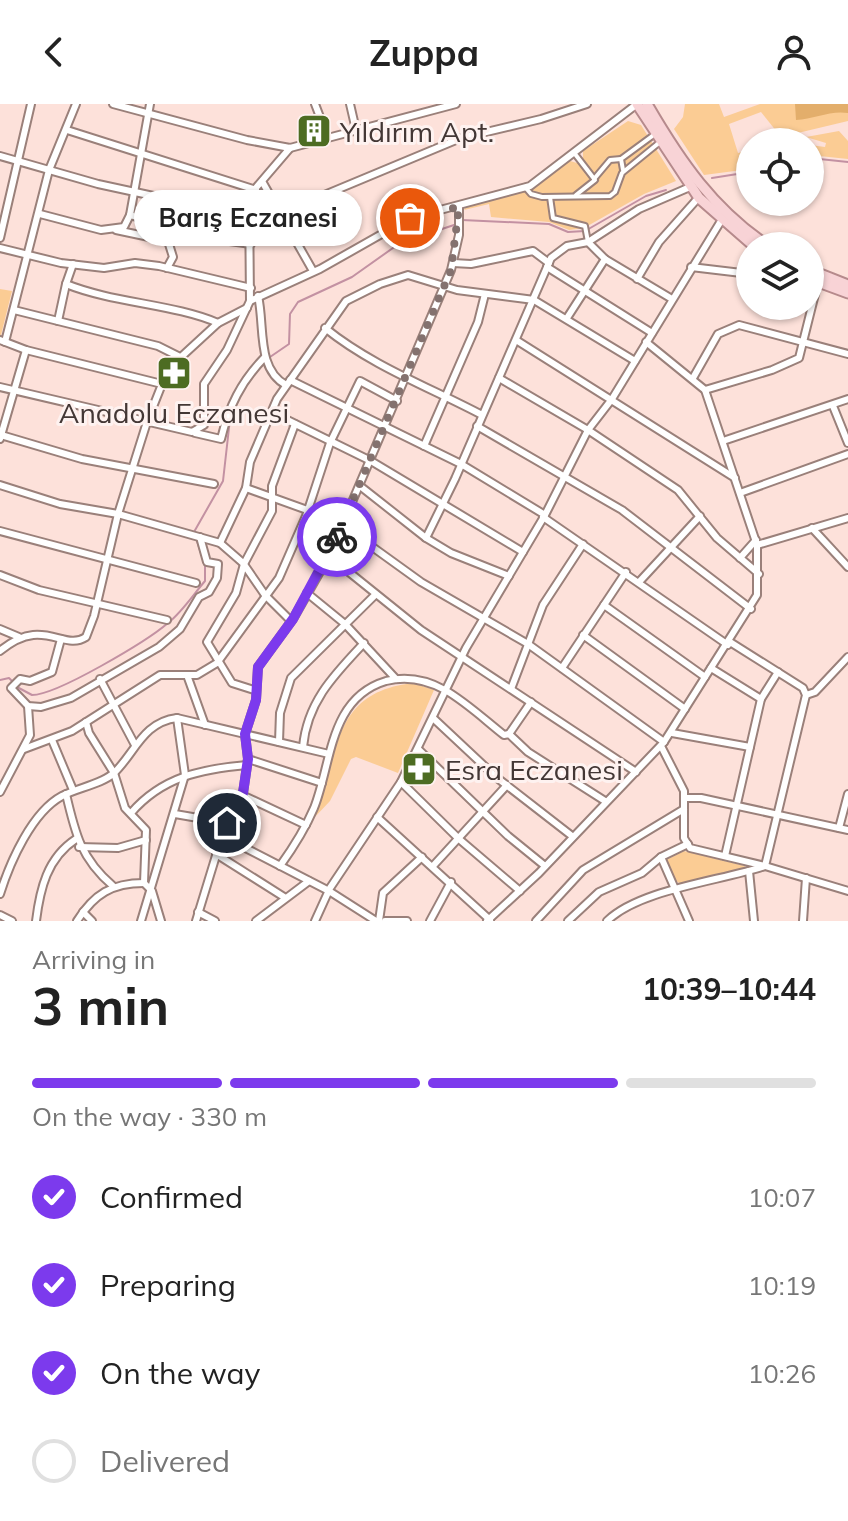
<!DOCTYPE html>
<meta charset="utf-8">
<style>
:root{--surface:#fff;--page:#f2f2f2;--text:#222;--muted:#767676;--line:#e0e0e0;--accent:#7c3aed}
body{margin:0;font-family:Mulish,sans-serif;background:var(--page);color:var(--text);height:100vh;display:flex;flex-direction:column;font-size:30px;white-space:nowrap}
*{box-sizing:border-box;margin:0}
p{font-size:26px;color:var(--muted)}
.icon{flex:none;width:44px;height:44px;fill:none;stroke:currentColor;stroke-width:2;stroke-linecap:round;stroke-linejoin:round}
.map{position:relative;height:817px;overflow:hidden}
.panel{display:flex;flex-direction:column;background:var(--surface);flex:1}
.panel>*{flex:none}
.tools{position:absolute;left:736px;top:24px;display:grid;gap:16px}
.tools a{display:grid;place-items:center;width:88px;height:88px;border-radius:50%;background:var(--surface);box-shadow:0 2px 6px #0004;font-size:40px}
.pin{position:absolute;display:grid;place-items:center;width:68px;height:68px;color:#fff;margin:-34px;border:4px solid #fff;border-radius:50%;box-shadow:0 2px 8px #0007}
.courier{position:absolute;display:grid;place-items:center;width:80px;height:80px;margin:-40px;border:6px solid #7c3aed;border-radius:50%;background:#fff;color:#222;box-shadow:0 2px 10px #0007}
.bubble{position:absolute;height:56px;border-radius:28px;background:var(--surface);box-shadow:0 2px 6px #0004;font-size:26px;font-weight:700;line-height:56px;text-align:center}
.overview em{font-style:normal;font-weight:700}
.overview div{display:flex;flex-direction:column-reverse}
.overview{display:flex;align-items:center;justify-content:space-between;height:136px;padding:0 32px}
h1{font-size:52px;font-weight:700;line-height:60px}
.bar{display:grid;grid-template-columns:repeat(4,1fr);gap:12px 8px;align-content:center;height:96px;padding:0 32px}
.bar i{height:10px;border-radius:6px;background:var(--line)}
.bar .active{background:var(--accent)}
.bar p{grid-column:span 4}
ol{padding:0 32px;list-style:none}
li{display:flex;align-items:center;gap:24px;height:88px}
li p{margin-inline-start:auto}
li .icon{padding:8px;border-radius:50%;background:var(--accent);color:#fff;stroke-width:4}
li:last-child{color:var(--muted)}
li i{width:44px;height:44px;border:4px solid var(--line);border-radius:50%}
header{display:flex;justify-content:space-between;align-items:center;height:104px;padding:0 32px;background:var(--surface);font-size:36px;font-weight:700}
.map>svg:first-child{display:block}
.green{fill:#fbcc94}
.forest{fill:#e3ae6b}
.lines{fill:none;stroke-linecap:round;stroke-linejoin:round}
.stream{stroke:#c391a2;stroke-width:2}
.pedestrian-casing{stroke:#9a807a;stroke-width:8}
.minor-casing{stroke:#9a807a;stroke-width:10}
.primary-casing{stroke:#b68a8c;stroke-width:13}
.pedestrian{stroke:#fff;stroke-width:4}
.minor{stroke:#fff;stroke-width:6}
.primary{stroke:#f8d3d6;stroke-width:9}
.done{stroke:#84726f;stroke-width:8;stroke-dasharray:0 14.4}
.route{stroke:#7c3aed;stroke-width:10}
.labels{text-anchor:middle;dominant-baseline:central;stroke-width:6;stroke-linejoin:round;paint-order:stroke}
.poi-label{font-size:28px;fill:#433735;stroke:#fef2f0;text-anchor:start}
</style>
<header><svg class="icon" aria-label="back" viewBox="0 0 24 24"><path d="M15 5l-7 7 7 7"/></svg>Zuppa<svg class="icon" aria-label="person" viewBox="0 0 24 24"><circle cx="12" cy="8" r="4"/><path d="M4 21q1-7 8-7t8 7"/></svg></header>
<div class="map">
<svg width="848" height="817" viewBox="0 0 848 817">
<rect width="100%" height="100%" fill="#fde1da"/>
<g class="green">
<path d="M685,0H719L724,13L760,0H848V17L781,33L761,8L729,20L738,49L750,46V65L704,71L674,25L683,13Z"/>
<path d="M628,17L641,21L676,77L644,90L584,124L569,126L549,118L491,113L489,100L464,106L467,101L520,88L570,57L577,59L583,55V47Z"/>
<path d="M839,27L848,37V55L810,51V41L825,43L826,39L806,33Z"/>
<path d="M0,185L12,187L1,231H0Z"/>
<path d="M414,579L434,586L398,669L356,653L351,655L330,697L313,715C341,655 327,588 414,579Z"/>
<path d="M684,747L745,762L744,766L681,780L676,777L666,756Z"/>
</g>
<path class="forest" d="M795,0H848V9C831,6 814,15 796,16Z"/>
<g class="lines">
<g class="stream">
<path d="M810,54L848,58"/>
<path d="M712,74L750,68"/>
<path d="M462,116L549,120L568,128L585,127L646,92L666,86"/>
<path d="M270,253L289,240L290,210L298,198L352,173L400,139L457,120"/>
<path d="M194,428L223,377L230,315"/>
<path d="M0,576L9,574L13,578"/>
<path d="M17,583L32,591C57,591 147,537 168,519C182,508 193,491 205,477V462L196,434"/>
</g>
<g class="pedestrian-casing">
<g id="pedestrian">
<path d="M575,50L595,76L576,91"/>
<path d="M623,66L621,55L655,30"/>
<path d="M594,75L610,56L621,55"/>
<path d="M525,83L531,90L542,93L610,92L615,88L622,69L660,38"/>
<path d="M550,93L553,114L585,122L588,138"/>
</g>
</g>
<g class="minor-casing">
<g id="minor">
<path d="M113,0L247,36L290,44L456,0"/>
<path d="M315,0L328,34"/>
<path d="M350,0L356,26"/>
<path d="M67,26L256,86"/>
<path d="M0,52L98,80L218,106L250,109"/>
<path d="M263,79L313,167"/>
<path d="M40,110L101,126L124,123L130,111L150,0"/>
<path d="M130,111L201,133L251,140"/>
<path d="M285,121L317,94L461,34L541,15L587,0"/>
<path d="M116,126L168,137L173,153L167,164"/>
<path d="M0,134L31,0"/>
<path d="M588,138L605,155L672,195"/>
<path d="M0,144L61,159L104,164L135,159L159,162L251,184"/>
<path d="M453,159L471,160L533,147L549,159"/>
<path d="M73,160L66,180C113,199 174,200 218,219"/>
<path d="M547,163L652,229"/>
<path d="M691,163L750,170"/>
<path d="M637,175L659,138L699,93"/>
<path d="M66,180L58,217L158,242L180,253"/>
<path d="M258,192C265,221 256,265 286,281"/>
<path d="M250,197L320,165L410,114L530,82L637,0"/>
<path d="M14,206L58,217"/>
<path d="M567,214L605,155"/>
<path d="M325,224C372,262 429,283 482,311"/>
<path d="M0,236L26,246L162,280"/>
<path d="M516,236L735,374"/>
<path d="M5,238L49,66L76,0"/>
<path d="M499,274L588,326L678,386L717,434L759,470"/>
<path d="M693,274L718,230L739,221L848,250"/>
<path d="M290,276L461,360L545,411"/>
<path d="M0,283L192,328L204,321V280L227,246L250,197L249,92L290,44"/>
<path d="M705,286L772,266L799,254L818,178"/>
<path d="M833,302L848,339"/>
<path d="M271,308L371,357L523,448"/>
<path d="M477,322L622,406L751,505"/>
<path d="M195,329L221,335C229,302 241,278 264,254"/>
<path d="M1,331L82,355L214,380"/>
<path d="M0,335L26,246"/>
<path d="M723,337L848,295"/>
<path d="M424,342L478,218L485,190"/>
<path d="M0,381L60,400L118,410L220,439L243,459L265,491L291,517"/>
<path d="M360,382L426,434"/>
<path d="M246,384L335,416L421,478L528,540L664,638"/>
<path d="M740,389L848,350"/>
<path d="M543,413L728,541"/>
<path d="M812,424L848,463"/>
<path d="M0,427L196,479"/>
<path d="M220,439L246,384L250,358L277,295L346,197L380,180L408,171L457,186L534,196L635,257"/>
<path d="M757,441L848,414"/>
<path d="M329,452L421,526L636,668"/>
<path d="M740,454L756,436"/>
<path d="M0,471L39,486L167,516"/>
<path d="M509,472L451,449L426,434L455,375L551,154L567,142L588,138L639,105L690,83"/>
<path d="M640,477L700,412"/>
<path d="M307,489L345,520L396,575"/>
<path d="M604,501L705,573"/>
<path d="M0,525L19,533"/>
<path d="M583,531L685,605"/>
<path d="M61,535L52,568L30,577L20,575L11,584L28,602L41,603L71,594L159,543L180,525L199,493L209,488L217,474L218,460L207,458L200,433"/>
<path d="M730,538L803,584L806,591L765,762"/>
<path d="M0,547C43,511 63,548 86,533L94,512L118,410L147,318L168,265L218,219L247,204"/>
<path d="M562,564L626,468"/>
<path d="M711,564L761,595"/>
<path d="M187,571L205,621"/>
<path d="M100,575L135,641"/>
<path d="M511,585L543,501L583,440"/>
<path d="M254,586L232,579L207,538L236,489L244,460L272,407V382L295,320"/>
<path d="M806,591L815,588L848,553"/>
<path d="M433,614L496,673L572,732"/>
<path d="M86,618L89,629L114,669L125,704L146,726L144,779L152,787L161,817"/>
<path d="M672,629L750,643"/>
<path d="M509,630L531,598"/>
<path d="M52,636L73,686"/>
<path d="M279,638L280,609L291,574L375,491"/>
<path d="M661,642L684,687V734L690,744L765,762L848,787"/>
<path d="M303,643C307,598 334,571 364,539"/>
<path d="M24,645L72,627L160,571H197L217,559L279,474L306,412L330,339L360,277L397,297"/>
<path d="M418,645L508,732L545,762"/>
<path d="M248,655L322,679"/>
<path d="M401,678L459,735L520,787"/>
<path d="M0,688L30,631L28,602"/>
<path d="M66,690C75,729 81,755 113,782"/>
<path d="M242,691L306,721"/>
<path d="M684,694H701L848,726"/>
<path d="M131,709C162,673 201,665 247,661"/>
<path d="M175,710L227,719"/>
<path d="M377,713L490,816"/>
<path d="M839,724L848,690"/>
<path d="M79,743L118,744L146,736"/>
<path d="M216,750L284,793"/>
<path d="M725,752L761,595L778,568"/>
<path d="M661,753L689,817"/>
<path d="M280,762C293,744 305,725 314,704C332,659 329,594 386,577C406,572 427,576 445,586C466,598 485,616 504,631L509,630L528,648L605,697"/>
<path d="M433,762L507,681"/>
<path d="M749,767L754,817"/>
<path d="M0,790C10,758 32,708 62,692C77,684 102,680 114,669C135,649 143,618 177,614L329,650"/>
<path d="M83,808L92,817"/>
<path d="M198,808L215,817"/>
<path d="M0,811L12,817"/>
<path d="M36,817C40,785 47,754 76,735"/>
<path d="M77,817C94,790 112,779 144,779"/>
<path d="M141,817L185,671L177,614"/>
<path d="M196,817L222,732"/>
<path d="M256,817L309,777"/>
<path d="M315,817L330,784L401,678L466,544L545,411L588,326L612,295L724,112"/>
<path d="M376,817L329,787L222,732L243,689L248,655L245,630L256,596L258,563L293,515L329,452L451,166L459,131V103"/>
<path d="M379,817L383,789L422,753"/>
<path d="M385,817H407"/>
<path d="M430,817L451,778"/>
<path d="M487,817L539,769L664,638L757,491V441L705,286L646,238"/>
<path d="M536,817L583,766L684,705"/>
<path d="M568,817L599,788L642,769L661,753L688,740"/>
<path d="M607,817C640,785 721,777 765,762"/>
<path d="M803,817L806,774"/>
</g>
</g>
<g class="primary-casing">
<g id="primary">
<path d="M637,0L699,94L754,142"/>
<path d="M647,0C680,57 713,105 768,142"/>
<path d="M810,166L848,181"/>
<path d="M810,175L848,189"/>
</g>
</g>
<use href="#pedestrian" class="pedestrian"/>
<use href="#minor" class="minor"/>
<use href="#primary" class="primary"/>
</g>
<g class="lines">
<path class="done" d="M337,433L451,166L459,103L410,114"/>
<path class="route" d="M227,719L243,689L248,655L245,630L256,596L258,563L293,515L337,433"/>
</g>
<defs>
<g id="building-square" transform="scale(1.8)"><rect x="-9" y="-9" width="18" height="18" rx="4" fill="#4d6c22" stroke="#fef2f0"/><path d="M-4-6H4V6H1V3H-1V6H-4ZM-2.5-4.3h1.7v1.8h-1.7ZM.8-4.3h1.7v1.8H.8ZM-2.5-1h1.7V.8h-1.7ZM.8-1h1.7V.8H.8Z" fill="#fff"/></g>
<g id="pharmacy-square" transform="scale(1.8)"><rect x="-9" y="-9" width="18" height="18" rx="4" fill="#4d6c22" stroke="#fef2f0"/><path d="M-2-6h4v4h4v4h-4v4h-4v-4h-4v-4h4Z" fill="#fff"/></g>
</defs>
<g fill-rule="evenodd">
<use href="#building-square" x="314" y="27"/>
<use href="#pharmacy-square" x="174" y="269"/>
<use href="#pharmacy-square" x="419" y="665"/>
</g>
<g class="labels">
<g class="poi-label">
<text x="340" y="27">Yıldırım Apt.</text>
<text x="174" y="308" text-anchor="middle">Anadolu Eczanesi</text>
<text x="445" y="665">Esra Eczanesi</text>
</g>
</g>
</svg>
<div class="tools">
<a><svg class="icon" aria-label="locate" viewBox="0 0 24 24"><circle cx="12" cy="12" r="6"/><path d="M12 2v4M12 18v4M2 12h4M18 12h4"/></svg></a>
<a><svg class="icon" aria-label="layers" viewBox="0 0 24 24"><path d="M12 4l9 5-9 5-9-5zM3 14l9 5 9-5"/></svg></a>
</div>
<div class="pin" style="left:410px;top:114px;background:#ea580c"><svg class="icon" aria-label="bag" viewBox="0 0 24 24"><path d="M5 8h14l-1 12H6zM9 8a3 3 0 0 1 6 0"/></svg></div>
<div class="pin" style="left:227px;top:719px;background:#1f2937"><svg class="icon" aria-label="home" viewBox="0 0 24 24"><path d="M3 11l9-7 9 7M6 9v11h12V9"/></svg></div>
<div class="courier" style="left:337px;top:433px"><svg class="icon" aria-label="bike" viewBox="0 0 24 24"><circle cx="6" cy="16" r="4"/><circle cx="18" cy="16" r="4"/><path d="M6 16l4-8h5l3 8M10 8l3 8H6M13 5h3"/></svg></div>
<div class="bubble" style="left:134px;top:86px;width:228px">Barış Eczanesi</div>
</div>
<section class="panel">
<div class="overview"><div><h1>3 min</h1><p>Arriving in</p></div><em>10:39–10:44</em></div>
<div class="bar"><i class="active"></i><i class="active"></i><i class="active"></i><i></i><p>On the way · 330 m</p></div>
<ol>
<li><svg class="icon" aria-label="check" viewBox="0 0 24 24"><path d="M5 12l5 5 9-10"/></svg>Confirmed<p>10:07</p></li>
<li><svg class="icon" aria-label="check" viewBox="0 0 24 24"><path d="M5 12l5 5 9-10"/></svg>Preparing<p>10:19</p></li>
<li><svg class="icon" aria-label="check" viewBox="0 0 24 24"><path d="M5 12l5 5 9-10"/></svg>On the way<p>10:26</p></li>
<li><i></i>Delivered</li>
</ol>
</section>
